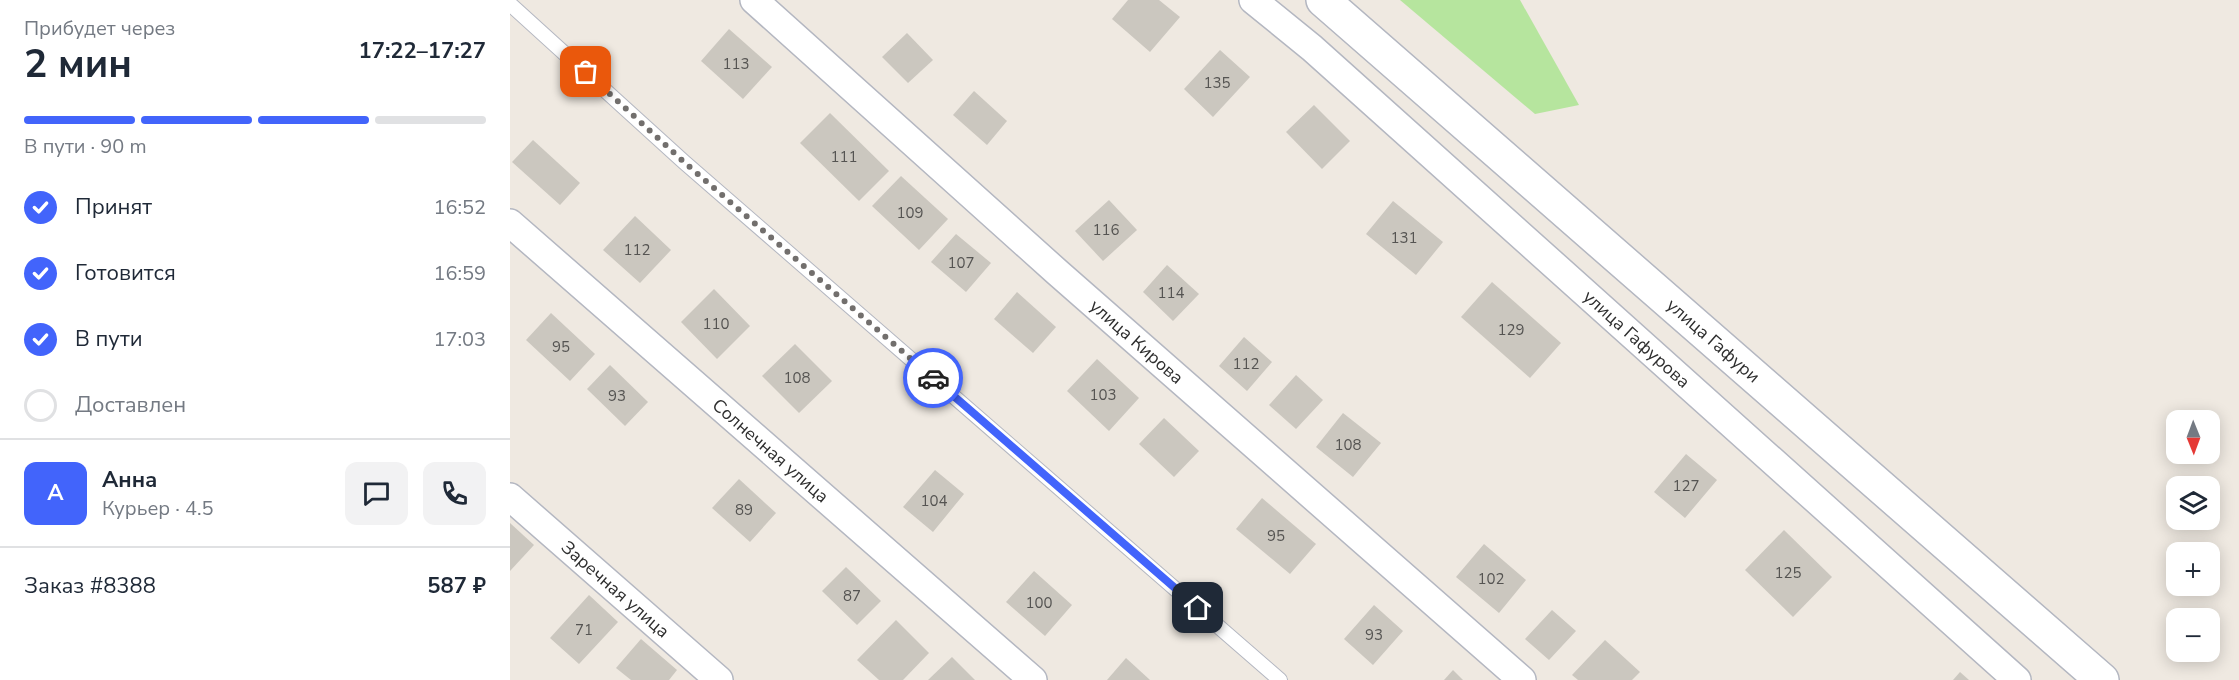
<!DOCTYPE html>
<html lang="ru">
<meta charset="utf-8">
<style>
:root{--surface:#fff;--page:#f2f2f3;--text:#1f2937;--muted:#747a83;--line:#e0e1e3;--accent:#4264fb}
body{margin:0;font-family:"Nunito Sans",sans-serif;background:var(--page);color:var(--text);height:100vh;display:flex;flex-direction:column;font-size:22px;white-space:nowrap}
*{box-sizing:border-box;margin:0}
p{font-size:20px;color:var(--muted)}
.icon{flex:none;width:33px;height:33px;fill:none;stroke:currentColor;stroke-width:2;stroke-linecap:round;stroke-linejoin:round}
.map{position:relative;flex:1;overflow:hidden}
.details{display:flex;flex-direction:column;background:var(--surface);width:510px}
.details>*{flex:none}
.needle{width:39px;rotate:179deg}
.controls{position:absolute;left:1656px;top:410px;display:grid;gap:12px}
.controls a{display:grid;place-items:center;width:54px;height:54px;border-radius:12px;background:var(--surface);box-shadow:0 3px 15px #0003;font-size:30px}
.pin{position:absolute;display:grid;place-items:center;width:51px;height:51px;color:#fff;margin:-26px;border-radius:12px;box-shadow:0 3px 9px #0006}
.courier{position:absolute;display:grid;place-items:center;width:60px;height:60px;margin:-30px;border:4px solid #4264fb;border-radius:50%;background:#fff;color:#222;box-shadow:0 2px 8px #0007}
.overview em{font-style:normal;font-weight:700}
.overview div{display:flex;flex-direction:column-reverse}
.overview{display:flex;align-items:center;justify-content:space-between;height:102px;padding:0 24px}
h1{font-size:39px;font-weight:700;line-height:45px}
.bar{display:grid;grid-template-columns:repeat(4,1fr);gap:9px 6px;align-content:center;height:72px;padding:0 24px}
.bar i{height:8px;border-radius:4px;background:var(--line)}
.bar .on{background:var(--accent)}
.bar p{grid-column:span 4}
.line{display:flex;align-items:center;gap:15px;padding:0 24px;border-top:2px solid var(--line)}
.line div{flex:1}
.round{display:grid;place-items:center;flex:none;width:63px;height:63px;border-radius:12px;background:var(--page)}
ol{padding:0 24px;list-style:none}
li{display:flex;align-items:center;gap:18px;height:66px}
li p{margin-inline-start:auto}
li .icon{padding:6px;border-radius:50%;background:var(--accent);color:#fff;stroke-width:4}
li:last-child{color:var(--muted)}
li i{width:33px;height:33px;border:3px solid var(--line);border-radius:50%}
main{display:flex;flex:1;min-height:0}
.map>svg:first-child{display:block}
.green{fill:#b6e59e}
.building{fill:#cbc7bf}
.lines{fill:none;stroke-linecap:round;stroke-linejoin:round}
.service-casing{stroke:#b4b7c1;stroke-width:16}
.minor-casing{stroke:#b4b7c1;stroke-width:30}
.secondary-casing{stroke:#b4b7c1;stroke-width:36}
.service{stroke:#fff;stroke-width:14}
.minor{stroke:#fff;stroke-width:27}
.secondary{stroke:#fff;stroke-width:33}
.done{stroke:#726f6d;stroke-width:6;stroke-dasharray:0 10.8}
.route{stroke:#4264fb;stroke-width:8}
.labels{text-anchor:middle;dominant-baseline:central;stroke-width:6;stroke-linejoin:round;paint-order:stroke}
.number-label{font-size:15px;fill:#555452}
.street-label{font-size:18px;fill:#2e2e2e;stroke:#fff}
</style>
<main>
<section class="details">
<div class="overview"><div><h1>2 мин</h1><p>Прибудет через</p></div><em>17:22–17:27</em></div>
<div class="bar"><i class="on"></i><i class="on"></i><i class="on"></i><i></i><p>В пути · 90 m</p></div>
<ol>
<li><svg class="icon" aria-label="check" viewBox="0 0 24 24"><path d="M5 12l5 5 9-10"/></svg>Принят<p>16:52</p></li>
<li><svg class="icon" aria-label="check" viewBox="0 0 24 24"><path d="M5 12l5 5 9-10"/></svg>Готовится<p>16:59</p></li>
<li><svg class="icon" aria-label="check" viewBox="0 0 24 24"><path d="M5 12l5 5 9-10"/></svg>В пути<p>17:03</p></li>
<li><i></i>Доставлен</li>
</ol>
<div class="line" style="height:108px"><b class="round" style="background:var(--accent);color:#fff">А</b><div><b>Анна</b><p>Курьер · 4.5</p></div><a class="round"><svg class="icon" aria-label="chat" viewBox="0 0 24 24"><path d="M4 5h16v11H9l-5 4z"/></svg></a><a class="round"><svg class="icon" aria-label="phone" viewBox="0 0 24 24"><path d="M5 4h4l2 5-3 2q2 4 5 5l2-3 5 2v4C11 20 4 13 5 4z"/></svg></a></div>
<div class="line" style="height:78px"><div>Заказ #8388</div><b>587 ₽</b></div>
</section>
<div class="map">
<svg width="1729" height="680" viewBox="0 0 1729 680">
<rect width="100%" height="100%" fill="#efe9e1"/>
<path class="green" d="M890,0H1010L1069,105L1025,114Z"/>
<g class="building">
<path d="M618,0H649L670,17L640,52L602,19Z"/>
<path d="M219,29L262,67L233,99L191,61Z"/>
<path d="M397,33L423,60L398,83L372,57Z"/>
<path d="M710,50L740,77L703,117L674,89Z"/>
<path d="M464,91L497,121L477,145L443,115Z"/>
<path d="M804,105L840,141L812,169L776,132Z"/>
<path d="M320,113L379,171L349,201L290,143Z"/>
<path d="M23,140L70,183L50,205L2,162Z"/>
<path d="M391,176L438,219L409,250L362,206Z"/>
<path d="M599,200L627,230L593,261L565,231Z"/>
<path d="M883,201L933,242L906,275L856,234Z"/>
<path d="M125,216L161,250L130,283L93,250Z"/>
<path d="M446,234L481,263L456,292L421,262Z"/>
<path d="M657,265L689,294L663,321L633,292Z"/>
<path d="M982,282L1051,343L1020,378L951,317Z"/>
<path d="M204,289L240,326L207,359L171,322Z"/>
<path d="M507,292L546,327L523,353L484,319Z"/>
<path d="M41,313L85,354L60,381L16,340Z"/>
<path d="M734,337L762,362L737,391L709,366Z"/>
<path d="M285,344L322,381L289,413L252,376Z"/>
<path d="M587,359L629,398L599,431L557,391Z"/>
<path d="M100,365L138,402L115,426L77,389Z"/>
<path d="M786,375L813,400L786,429L759,405Z"/>
<path d="M833,413L871,443L843,477L806,447Z"/>
<path d="M654,418L689,451L664,477L629,444Z"/>
<path d="M1176,454L1207,480L1175,518L1144,492Z"/>
<path d="M425,470L454,494L423,532L393,507Z"/>
<path d="M229,479L266,513L240,542L202,508Z"/>
<path d="M752,498L806,544L780,574L726,529Z"/>
<path d="M0,523L24,545L0,571Z"/>
<path d="M1274,530L1322,577L1283,617L1235,570Z"/>
<path d="M974,544L1016,580L989,613L946,577Z"/>
<path d="M336,567L371,601L347,625L312,591Z"/>
<path d="M524,571L562,605L535,636L496,602Z"/>
<path d="M79,595L108,622L69,664L40,638Z"/>
<path d="M864,605L893,631L863,665L834,639Z"/>
<path d="M1042,610L1066,631L1039,660L1015,639Z"/>
<path d="M386,620L419,653L393,680H369L347,660Z"/>
<path d="M131,639L167,670L159,680H121L106,668Z"/>
<path d="M1095,640L1130,672L1122,680H1068L1062,675Z"/>
<path d="M442,657L465,680H418Z"/>
<path d="M616,658L640,680H597Z"/>
<path d="M943,670L953,680H934Z"/>
<path d="M1450,672L1459,680H1443Z"/>
</g>
<g class="lines">
<g class="service-casing">
<path id="service" d="M0,4L174,162L770,680"/>
</g>
<g class="minor-casing">
<g id="minor">
<path id="s1" d="M244,0L547,272L1012,680"/>
<path id="s2" d="M743,0L802,48L1507,680"/>
<path id="s3" d="M0,223L523,680"/>
<path id="s4" d="M0,497L209,680"/>
</g>
</g>
<g class="secondary-casing">
<g id="secondary">
<path id="s5" d="M813,0L1592,680"/>
</g>
</g>
<use href="#service" class="service"/>
<use href="#minor" class="minor"/>
<use href="#secondary" class="secondary"/>
</g>
<g class="lines">
<path class="done" d="M76,72L174,162L423,378"/>
<path class="route" d="M423,378L688,608"/>
</g>
<g class="labels">
<g class="number-label">
<text x="226" y="64">113</text>
<text x="707" y="83">135</text>
<text x="334" y="157">111</text>
<text x="400" y="213">109</text>
<text x="596" y="230">116</text>
<text x="894" y="238">131</text>
<text x="127" y="250">112</text>
<text x="451" y="263">107</text>
<text x="661" y="293">114</text>
<text x="206" y="324">110</text>
<text x="1001" y="330">129</text>
<text x="51" y="347">95</text>
<text x="736" y="364">112</text>
<text x="287" y="378">108</text>
<text x="593" y="395">103</text>
<text x="107" y="396">93</text>
<text x="838" y="445">108</text>
<text x="1176" y="486">127</text>
<text x="424" y="501">104</text>
<text x="234" y="510">89</text>
<text x="766" y="536">95</text>
<text x="1278" y="573">125</text>
<text x="981" y="579">102</text>
<text x="342" y="596">87</text>
<text x="529" y="603">100</text>
<text x="74" y="630">71</text>
<text x="864" y="635">93</text>
</g>
<g class="street-label">
<text stroke="none"><textPath href="#s2" startOffset="512">улица Гафурова</textPath></text>
<text stroke="none"><textPath href="#s5" startOffset="518">улица Гафури</textPath></text>
<text stroke="none"><textPath href="#s1" startOffset="513">улица Кирова</textPath></text>
<text stroke="none"><textPath href="#s3" startOffset="346">Солнечная улица</textPath></text>
<text stroke="none"><textPath href="#s4" startOffset="140">Заречная улица</textPath></text>
</g>
</g>
</svg>
<div class="controls">
<a><svg class="needle" viewBox="-14 -14 28 28"><path d="M0-13l5 13h-10z" fill="#e53935"/><path d="M0 13l5-13h-10z" fill="#747a83"/></svg></a>
<a><svg class="icon" aria-label="layers" viewBox="0 0 24 24"><path d="M12 4l9 5-9 5-9-5zM3 14l9 5 9-5"/></svg></a>
<a>+</a>
<a>−</a>
</div>
<div class="pin" style="left:76px;top:72px;background:#ea580c"><svg class="icon" aria-label="bag" viewBox="0 0 24 24"><path d="M5 8h14l-1 12H6zM9 8a3 3 0 0 1 6 0"/></svg></div>
<div class="pin" style="left:688px;top:608px;background:#1f2937"><svg class="icon" aria-label="home" viewBox="0 0 24 24"><path d="M3 11l9-7 9 7M6 9v11h12V9"/></svg></div>
<div class="courier" style="left:423px;top:378px"><svg class="icon" aria-label="car" viewBox="0 0 24 24"><path d="M5 17H2v-5l4-1 3-4h7l3 4 3 1v5h-3M9 17h6M6 11h13"/><circle cx="7" cy="17" r="2"/><circle cx="17" cy="17" r="2"/></svg></div>
</div>
</main>
